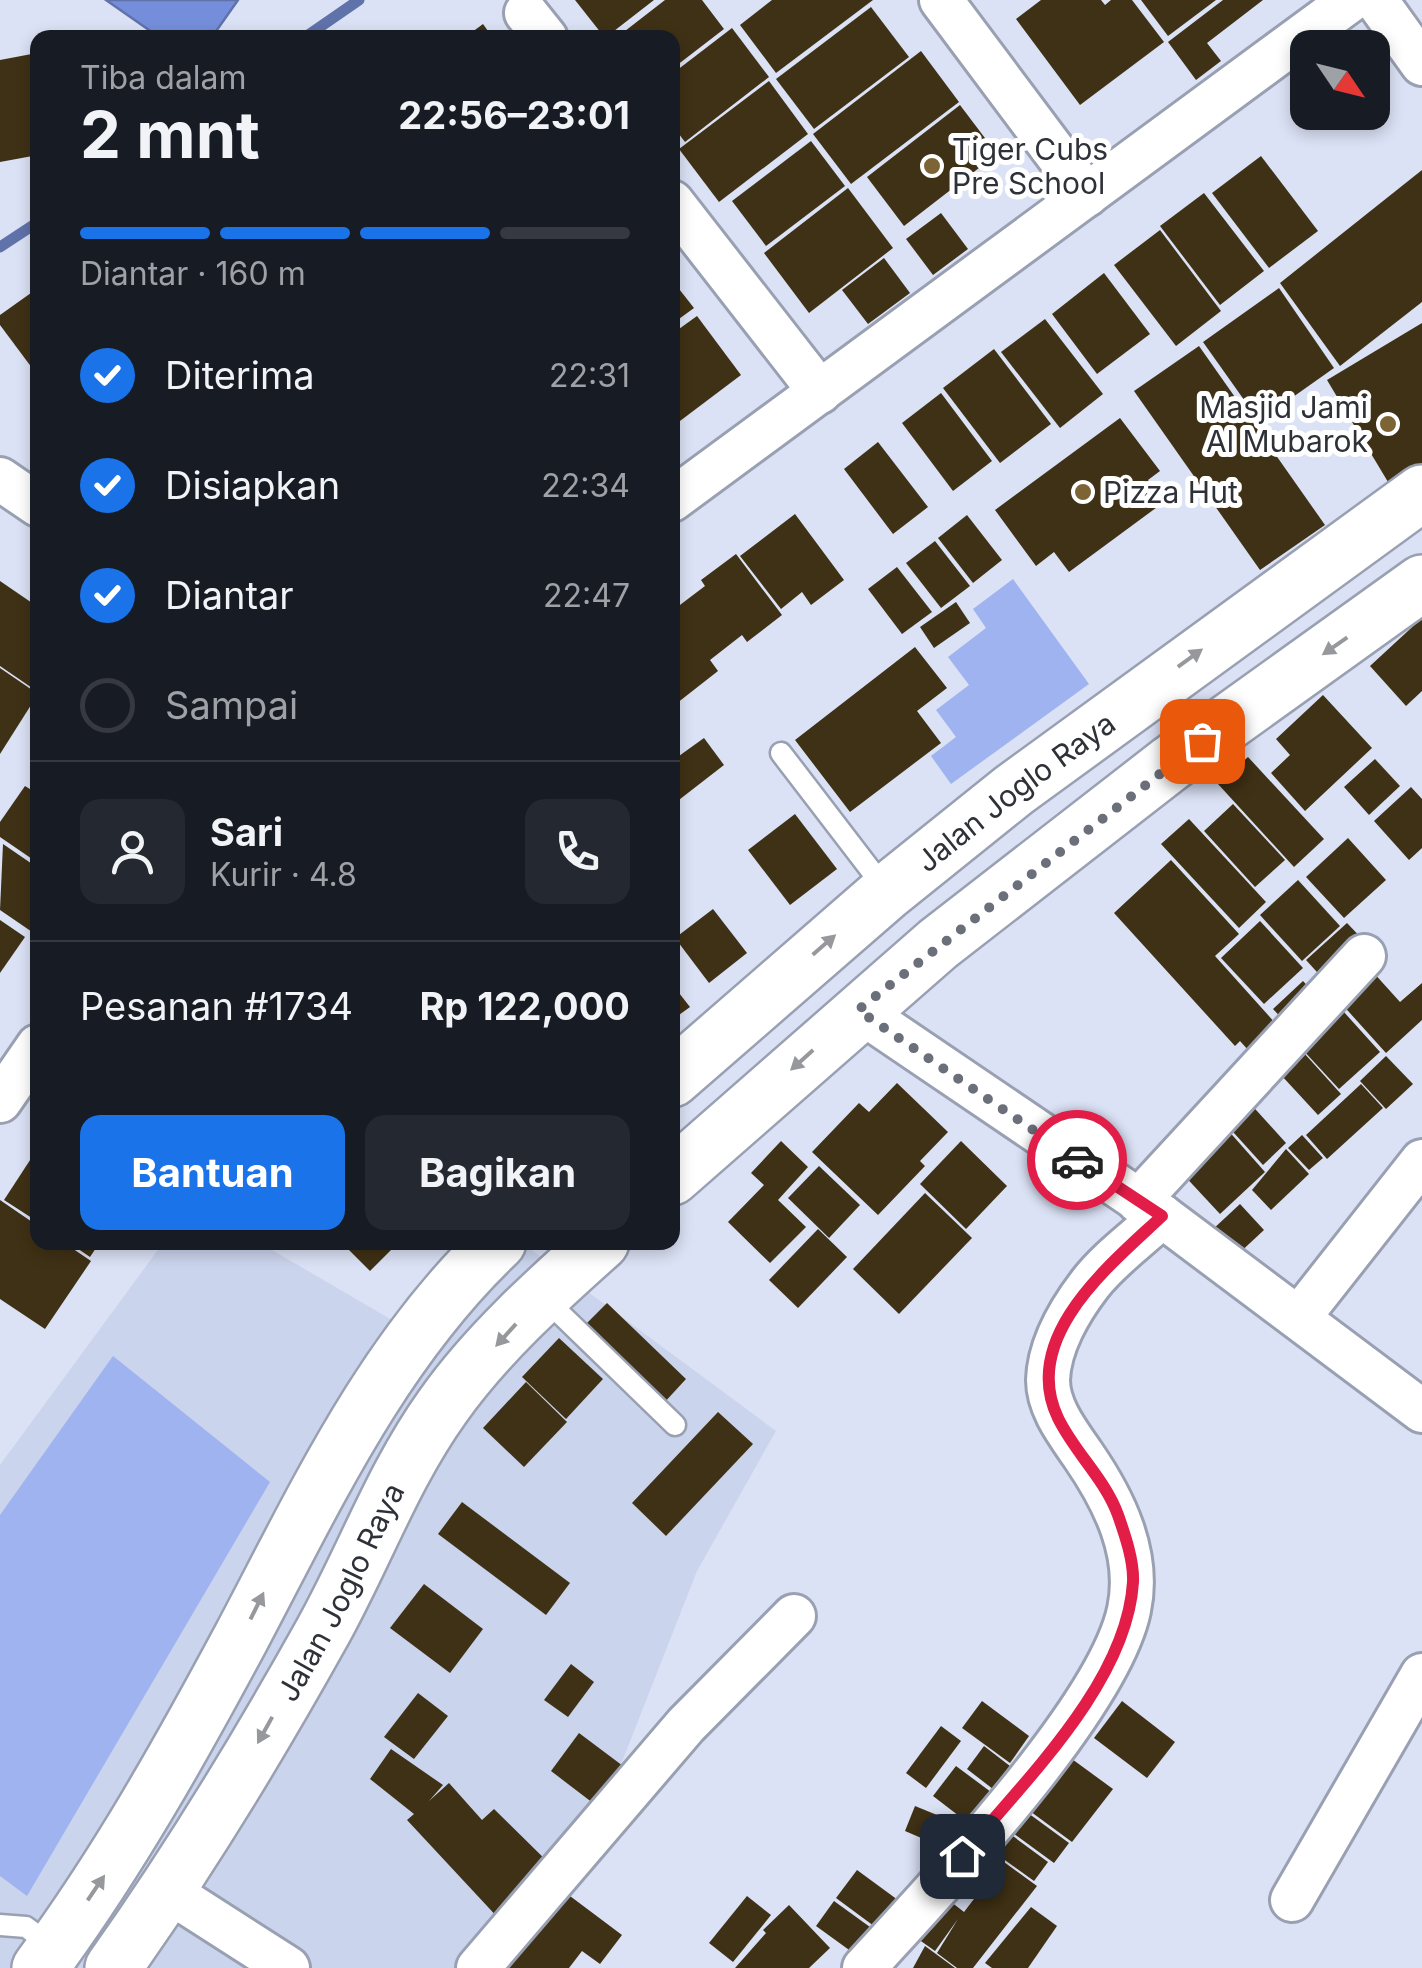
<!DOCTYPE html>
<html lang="id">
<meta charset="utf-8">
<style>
:root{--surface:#171b24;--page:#242831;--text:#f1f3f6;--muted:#9ea1a6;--line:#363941;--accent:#1a73e8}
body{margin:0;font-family:Inter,sans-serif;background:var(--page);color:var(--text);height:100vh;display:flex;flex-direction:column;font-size:38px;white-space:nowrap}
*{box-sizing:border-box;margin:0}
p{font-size:32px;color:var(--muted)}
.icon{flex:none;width:55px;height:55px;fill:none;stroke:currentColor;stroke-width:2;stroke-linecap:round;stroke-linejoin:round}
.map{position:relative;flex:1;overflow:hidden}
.drawer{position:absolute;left:30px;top:30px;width:650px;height:1220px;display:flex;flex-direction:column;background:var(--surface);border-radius:20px;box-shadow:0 5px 15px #0003}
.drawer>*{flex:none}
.needle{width:65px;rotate:125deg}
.buttons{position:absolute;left:1290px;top:30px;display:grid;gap:20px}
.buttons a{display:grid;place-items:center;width:100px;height:100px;border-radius:20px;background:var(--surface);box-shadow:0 5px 15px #0003;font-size:50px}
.pin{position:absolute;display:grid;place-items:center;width:85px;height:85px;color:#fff;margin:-42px;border-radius:20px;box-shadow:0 5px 15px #0006}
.courier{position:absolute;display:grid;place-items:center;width:100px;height:100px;margin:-50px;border:8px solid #e11d48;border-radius:50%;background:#fff;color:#222;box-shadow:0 2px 12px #0007}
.head em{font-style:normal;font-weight:700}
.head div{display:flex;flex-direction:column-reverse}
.head{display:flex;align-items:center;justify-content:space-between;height:170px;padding:0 50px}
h1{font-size:65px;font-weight:700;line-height:75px}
.bar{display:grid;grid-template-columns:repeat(4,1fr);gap:15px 10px;align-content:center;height:120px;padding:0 50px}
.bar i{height:12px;border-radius:8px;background:var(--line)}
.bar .selected{background:var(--accent)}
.bar p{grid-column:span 4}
.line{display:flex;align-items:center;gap:25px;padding:0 50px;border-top:2px solid var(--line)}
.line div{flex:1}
.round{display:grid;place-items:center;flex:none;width:105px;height:105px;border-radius:20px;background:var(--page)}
ol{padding:0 50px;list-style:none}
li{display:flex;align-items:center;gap:30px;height:110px}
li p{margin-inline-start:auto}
li .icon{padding:10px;border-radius:50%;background:var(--accent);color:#fff;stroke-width:4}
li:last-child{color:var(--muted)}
li i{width:55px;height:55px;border:5px solid var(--line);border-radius:50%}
.primary-button{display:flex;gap:20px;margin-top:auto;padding:20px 50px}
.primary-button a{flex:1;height:115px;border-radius:20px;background:var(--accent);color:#fff;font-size:40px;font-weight:700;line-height:115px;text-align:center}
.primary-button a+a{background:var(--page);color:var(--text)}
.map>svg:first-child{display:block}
.built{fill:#cad4ec}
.grass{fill:#9eb3ef}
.water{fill:#758edb;stroke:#6072aa;stroke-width:2.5}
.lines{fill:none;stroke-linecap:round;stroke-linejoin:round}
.stream{stroke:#6072aa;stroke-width:11}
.building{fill:#3f3115}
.service-casing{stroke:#99a0b2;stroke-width:25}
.minor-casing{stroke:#99a0b2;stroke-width:48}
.secondary-casing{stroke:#99a0b2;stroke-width:60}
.service{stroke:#fff;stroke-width:20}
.minor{stroke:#fff;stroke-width:42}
.secondary{stroke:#fff;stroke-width:55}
.oneway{fill:#96989c}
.done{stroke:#6b6f7a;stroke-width:10;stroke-dasharray:0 18}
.route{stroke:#e11d48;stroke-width:12}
.poi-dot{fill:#7c6435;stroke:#fff;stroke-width:4}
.labels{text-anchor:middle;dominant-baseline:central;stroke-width:10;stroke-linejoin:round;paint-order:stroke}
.poi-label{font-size:30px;fill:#2e3138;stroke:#fff;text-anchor:start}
.street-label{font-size:30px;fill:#2e3138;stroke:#fff}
</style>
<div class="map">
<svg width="1422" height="1968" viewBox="0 0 1422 1968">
<rect width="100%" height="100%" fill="#dbe2f5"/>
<path class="built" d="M163,1243H260L416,1334L522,1243L776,1431L697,1571L541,1968H0V1465Z"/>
<g class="grass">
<path d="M1013,579L1089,684L951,784L931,756L956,737L936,710L969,685L948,657L986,628L973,609Z"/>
<path d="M113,1356L270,1482L27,1896L0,1876V1515Z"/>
</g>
<path class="water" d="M106,0H238L212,37H159Z"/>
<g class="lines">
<g class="stream">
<path d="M304,38L359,0"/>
<path d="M0,247L38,222"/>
</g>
</g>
<g class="building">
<path d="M575,0H654L605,38Z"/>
<path d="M665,0H702L724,29L672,69V38H616Z"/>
<path d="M772,0H873L776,73L740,25Z"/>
<path d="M1041,0H1101L1105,5L1111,0H1132L1164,42L1080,105L1016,19Z"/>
<path d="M1141,0H1216L1168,36Z"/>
<path d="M1223,0H1263L1207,43L1221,61L1196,80L1168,42Z"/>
<path d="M871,7L909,57L814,129L776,79Z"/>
<path d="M483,24L493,38H464Z"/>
<path d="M732,28L769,77L685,142L672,125V74Z"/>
<path d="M921,51L959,102L851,184L813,134Z"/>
<path d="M37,53L38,155L0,162V60Z"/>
<path d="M769,81L808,134L719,202L679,149Z"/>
<path d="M960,105L997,154L904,226L867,177Z"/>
<path d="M811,141L845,186L766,246L732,201Z"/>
<path d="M1261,156L1318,231L1269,268L1212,193Z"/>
<path d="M1422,170V302L1340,366L1280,283Z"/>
<path d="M848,188L893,248L809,313L764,253Z"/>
<path d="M1204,193L1264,271L1220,305L1160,226Z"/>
<path d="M941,213L968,249L933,275L906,239Z"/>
<path d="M1160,230L1221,311L1176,346L1114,265Z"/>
<path d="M884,258L910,293L868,324L842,290Z"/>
<path d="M1104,273L1150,334L1097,374L1052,314Z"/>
<path d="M672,280L694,308L672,324Z"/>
<path d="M38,288V376L0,325V315Z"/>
<path d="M1279,288L1334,368L1259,421L1203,342Z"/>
<path d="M697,316L741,375L672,427V334Z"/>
<path d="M1045,319L1103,394L1060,428L1001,352Z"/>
<path d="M1422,323V468L1391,487L1327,380Z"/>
<path d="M1199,346L1325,525L1260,570L1134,391Z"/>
<path d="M994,349L1051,424L1000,463L943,388Z"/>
<path d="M941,393L992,461L953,491L902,423Z"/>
<path d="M1120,418L1160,471L1148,480L1164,502L1069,572L1054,552L1036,566L995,510Z"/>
<path d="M878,442L928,507L893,534L844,469Z"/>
<path d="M795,514L844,580L811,605L802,592L781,609L740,556Z"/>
<path d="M967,515L1002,560L973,583L938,538Z"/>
<path d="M935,541L970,586L941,608L906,563Z"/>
<path d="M736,554L782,615L747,642L742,635L710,660L718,671L672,707V611L705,586L701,580Z"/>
<path d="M897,567L932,612L902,634L868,589Z"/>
<path d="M0,581L38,607V692L0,666Z"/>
<path d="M956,602L970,623L934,648L920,627Z"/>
<path d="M1422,618V691L1406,706L1370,666Z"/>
<path d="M915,647L947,688L917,711L941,743L850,812L795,740Z"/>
<path d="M0,668L38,694L0,754Z"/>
<path d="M1323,695L1372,748L1305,811L1271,773L1290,755L1276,739Z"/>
<path d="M704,738L724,765L675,803L672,761Z"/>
<path d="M1248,757L1324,839L1294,867L1218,784Z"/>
<path d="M1375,759L1400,786L1369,815L1344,787Z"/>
<path d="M25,786L38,794V863L0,837V822Z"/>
<path d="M1411,787L1422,799V848L1409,860L1374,821Z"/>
<path d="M1233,804L1285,860L1255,887L1204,831Z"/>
<path d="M795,814L837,869L790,905L748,850Z"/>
<path d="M1189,819L1266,902L1239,928L1161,844Z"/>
<path d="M1348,838L1386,880L1344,918L1306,877Z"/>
<path d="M3,844L38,868V936L0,910Z"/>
<path d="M1171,860L1239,934L1215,956L1286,1035L1258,1061L1240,1041L1235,1046L1114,913Z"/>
<path d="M1298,880L1340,926L1302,961L1260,915Z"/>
<path d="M713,909L747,953L709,983L675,938Z"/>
<path d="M0,920L25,937L0,973Z"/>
<path d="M1260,921L1303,968L1264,1004L1221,958Z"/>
<path d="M1347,923L1368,945L1327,983L1306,960Z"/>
<path d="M1372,971L1400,1002L1422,983V1020L1386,1053L1340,1002Z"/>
<path d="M1303,981L1318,997L1287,1024L1273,1009Z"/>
<path d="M672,984L690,1007L672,1020Z"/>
<path d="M1343,1011L1380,1052L1339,1089L1302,1049Z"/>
<path d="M1304,1053L1341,1094L1318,1115L1281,1075Z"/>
<path d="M1386,1056L1413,1084L1386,1109L1360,1081Z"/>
<path d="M897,1083L948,1132L920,1161L925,1166L878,1215L812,1152L859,1103L869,1112Z"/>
<path d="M1361,1084L1383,1108L1327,1159L1306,1135Z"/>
<path d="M1247,1100L1286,1143L1263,1165L1224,1122Z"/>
<path d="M1226,1128L1265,1172L1220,1214L1180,1171Z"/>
<path d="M1302,1135L1323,1158L1309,1170L1288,1148Z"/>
<path d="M781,1141L808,1167L778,1200L806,1227L770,1263L728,1222L764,1185L751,1173Z"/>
<path d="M961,1141L1007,1186L966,1229L920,1184Z"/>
<path d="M1286,1149L1309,1174L1271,1210L1252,1190Z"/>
<path d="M34,1154L38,1156V1222L4,1200Z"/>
<path d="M819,1166L860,1205L829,1238L788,1198Z"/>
<path d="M925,1193L972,1238L899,1314L853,1269Z"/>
<path d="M0,1200L38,1226V1242H63L91,1261L45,1329L0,1299Z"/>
<path d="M1240,1204L1264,1230L1235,1257L1211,1231Z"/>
<path d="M818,1229L847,1257L798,1308L769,1280Z"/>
<path d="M68,1242H100L90,1257Z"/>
<path d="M341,1242H399L370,1271Z"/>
<path d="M607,1303L686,1379L663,1404L583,1327Z"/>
<path d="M559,1338L603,1379L566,1419L522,1377Z"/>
<path d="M526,1382L567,1422L524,1467L483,1428Z"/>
<path d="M718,1412L753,1444L666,1536L632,1503Z"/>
<path d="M462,1502L570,1583L546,1615L438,1534Z"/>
<path d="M424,1584L483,1629L450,1673L390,1628Z"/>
<path d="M571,1664L594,1682L568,1717L544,1700Z"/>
<path d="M418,1693L448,1716L414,1759L384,1737Z"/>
<path d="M982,1701L1029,1736L1010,1763L962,1728Z"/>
<path d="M1122,1701L1175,1742L1147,1778L1094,1738Z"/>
<path d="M941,1726L961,1741L926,1788L906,1773Z"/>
<path d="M579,1733L635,1775L606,1813L551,1771Z"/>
<path d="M984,1746L1019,1773L1002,1796L967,1769Z"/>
<path d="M391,1749L443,1785L429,1801L449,1783L482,1820L494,1809L557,1871L501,1921L407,1820L414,1814L370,1779Z"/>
<path d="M1061,1751L1113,1789L1072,1842L1023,1806Z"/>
<path d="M956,1766L999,1798L976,1829L933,1796Z"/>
<path d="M1013,1802L1069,1843L1054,1863L998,1822Z"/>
<path d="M915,1806L964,1826L954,1852L905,1831Z"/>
<path d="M1006,1831L1048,1862L1034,1881L991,1850Z"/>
<path d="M986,1849L1037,1886L973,1968H957L937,1953L958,1919L935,1951L911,1934L941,1894L964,1912L977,1895L961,1883Z"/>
<path d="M857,1870L902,1903L882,1932L836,1898Z"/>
<path d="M562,1890L622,1935L600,1964L582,1951L569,1968H504Z"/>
<path d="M747,1896L771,1915L733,1962L709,1943Z"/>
<path d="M834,1901L881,1935L863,1960L816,1926Z"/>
<path d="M789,1905L830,1948L809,1968H735L766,1933L763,1930Z"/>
<path d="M1031,1907L1057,1926L1028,1968H992L985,1963Z"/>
<path d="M925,1946L955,1968H913Z"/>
</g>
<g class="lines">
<g class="service-casing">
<g id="service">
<path d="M781,753L886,890"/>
<path d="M544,1298L675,1425"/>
<path d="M0,1925L26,1927L53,1947"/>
</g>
</g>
<g class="minor-casing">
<g id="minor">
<path d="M941,0L1087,195"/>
<path d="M1376,0L1422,64"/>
<path d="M526,13L546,38"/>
<path d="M672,202L820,392"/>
<path d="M0,479L38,505"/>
<path d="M672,500L1351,0"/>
<path d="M858,1010L1162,1216L1422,1411"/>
<path d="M0,1101L38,1046"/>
<path d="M1138,1201L1364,956"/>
<path d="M1300,1316L1422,1161"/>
<path d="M168,1891L288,1968"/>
<path d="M1292,1900L1422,1675"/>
<path d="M478,1968L686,1725L794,1616"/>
<path d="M864,1968C936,1889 1108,1709 1129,1610C1141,1554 1114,1500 1083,1455C1068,1433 1048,1408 1048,1380C1049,1346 1070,1310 1090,1284C1109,1259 1139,1238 1162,1216"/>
</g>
</g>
<g class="secondary-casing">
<g id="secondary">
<path id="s1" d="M672,1079L887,892L1014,790L1422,493"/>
<path d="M672,1177L938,944L1171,763L1422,583"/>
<path d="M40,1968C117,1864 181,1750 242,1636C315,1498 381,1353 498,1242"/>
<path id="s2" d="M113,1968C189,1861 258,1748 322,1633C364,1558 392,1477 443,1406C486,1345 545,1292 601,1242"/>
</g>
</g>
<use href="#service" class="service"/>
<use href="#minor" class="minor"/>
<use href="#secondary" class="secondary"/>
</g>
<defs><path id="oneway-solid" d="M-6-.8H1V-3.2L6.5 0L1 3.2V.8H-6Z" transform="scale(2.5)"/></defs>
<g class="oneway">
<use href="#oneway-solid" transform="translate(1335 646) rotate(145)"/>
<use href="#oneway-solid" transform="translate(1190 658) rotate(-36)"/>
<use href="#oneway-solid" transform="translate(824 945) rotate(-41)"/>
<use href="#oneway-solid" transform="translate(802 1060) rotate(138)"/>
<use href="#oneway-solid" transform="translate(506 1335) rotate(132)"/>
<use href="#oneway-solid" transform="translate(257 1606) rotate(-64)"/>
<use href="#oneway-solid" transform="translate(265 1730) rotate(119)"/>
<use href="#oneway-solid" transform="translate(96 1888) rotate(-56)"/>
</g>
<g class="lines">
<path class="done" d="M1077,1160L858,1010L1202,741"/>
<path class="route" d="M962,1856C1023,1782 1127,1683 1133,1582C1134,1561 1125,1535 1118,1515C1105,1479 1075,1453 1058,1418C1019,1337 1111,1264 1162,1216L1077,1160"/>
</g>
<g class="poi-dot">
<circle cx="932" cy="166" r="10"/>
<circle cx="1388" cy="424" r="10"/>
<circle cx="1083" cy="492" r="10"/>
</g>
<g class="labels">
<g class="poi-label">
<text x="952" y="149">Tiger Cubs<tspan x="952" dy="34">Pre School</tspan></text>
<text x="1368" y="407" text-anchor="end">Masjid Jami<tspan x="1368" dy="34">Al Mubarok</tspan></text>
<text x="1103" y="492">Pizza Hut</text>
</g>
<g class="street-label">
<text stroke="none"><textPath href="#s1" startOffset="448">Jalan Joglo Raya</textPath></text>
<text stroke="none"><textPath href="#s2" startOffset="440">Jalan Joglo Raya</textPath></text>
</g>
</g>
</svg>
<div class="buttons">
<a><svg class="needle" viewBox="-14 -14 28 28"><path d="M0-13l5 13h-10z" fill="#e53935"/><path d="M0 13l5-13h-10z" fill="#9ea1a6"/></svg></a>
</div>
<div class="pin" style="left:1202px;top:741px;background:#ea580c"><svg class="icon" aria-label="bag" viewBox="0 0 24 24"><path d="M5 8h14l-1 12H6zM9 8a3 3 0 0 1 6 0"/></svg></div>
<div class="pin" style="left:962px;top:1856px;background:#1f2937"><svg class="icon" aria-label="home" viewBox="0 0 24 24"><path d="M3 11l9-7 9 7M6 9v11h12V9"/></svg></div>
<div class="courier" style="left:1077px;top:1160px"><svg class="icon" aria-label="car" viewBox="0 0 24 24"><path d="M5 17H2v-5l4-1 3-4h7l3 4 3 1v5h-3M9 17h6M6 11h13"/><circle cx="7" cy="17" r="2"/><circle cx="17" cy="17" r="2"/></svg></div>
<section class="drawer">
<div class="head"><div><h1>2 mnt</h1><p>Tiba dalam</p></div><em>22:56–23:01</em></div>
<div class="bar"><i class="selected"></i><i class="selected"></i><i class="selected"></i><i></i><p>Diantar · 160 m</p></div>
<ol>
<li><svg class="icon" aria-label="check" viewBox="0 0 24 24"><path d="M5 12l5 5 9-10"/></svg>Diterima<p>22:31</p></li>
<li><svg class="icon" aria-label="check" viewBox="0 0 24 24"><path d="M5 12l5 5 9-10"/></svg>Disiapkan<p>22:34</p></li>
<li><svg class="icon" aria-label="check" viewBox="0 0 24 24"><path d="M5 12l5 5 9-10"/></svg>Diantar<p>22:47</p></li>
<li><i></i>Sampai</li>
</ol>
<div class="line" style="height:180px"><a class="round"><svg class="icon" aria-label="person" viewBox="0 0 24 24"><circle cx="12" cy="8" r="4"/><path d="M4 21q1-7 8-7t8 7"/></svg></a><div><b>Sari</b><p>Kurir · 4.8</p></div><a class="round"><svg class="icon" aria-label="phone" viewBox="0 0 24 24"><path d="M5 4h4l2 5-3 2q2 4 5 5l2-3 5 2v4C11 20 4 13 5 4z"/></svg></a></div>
<div class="line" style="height:130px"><div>Pesanan #1734</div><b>Rp 122,000</b></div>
<div class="primary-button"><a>Bantuan</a><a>Bagikan</a></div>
</section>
</div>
